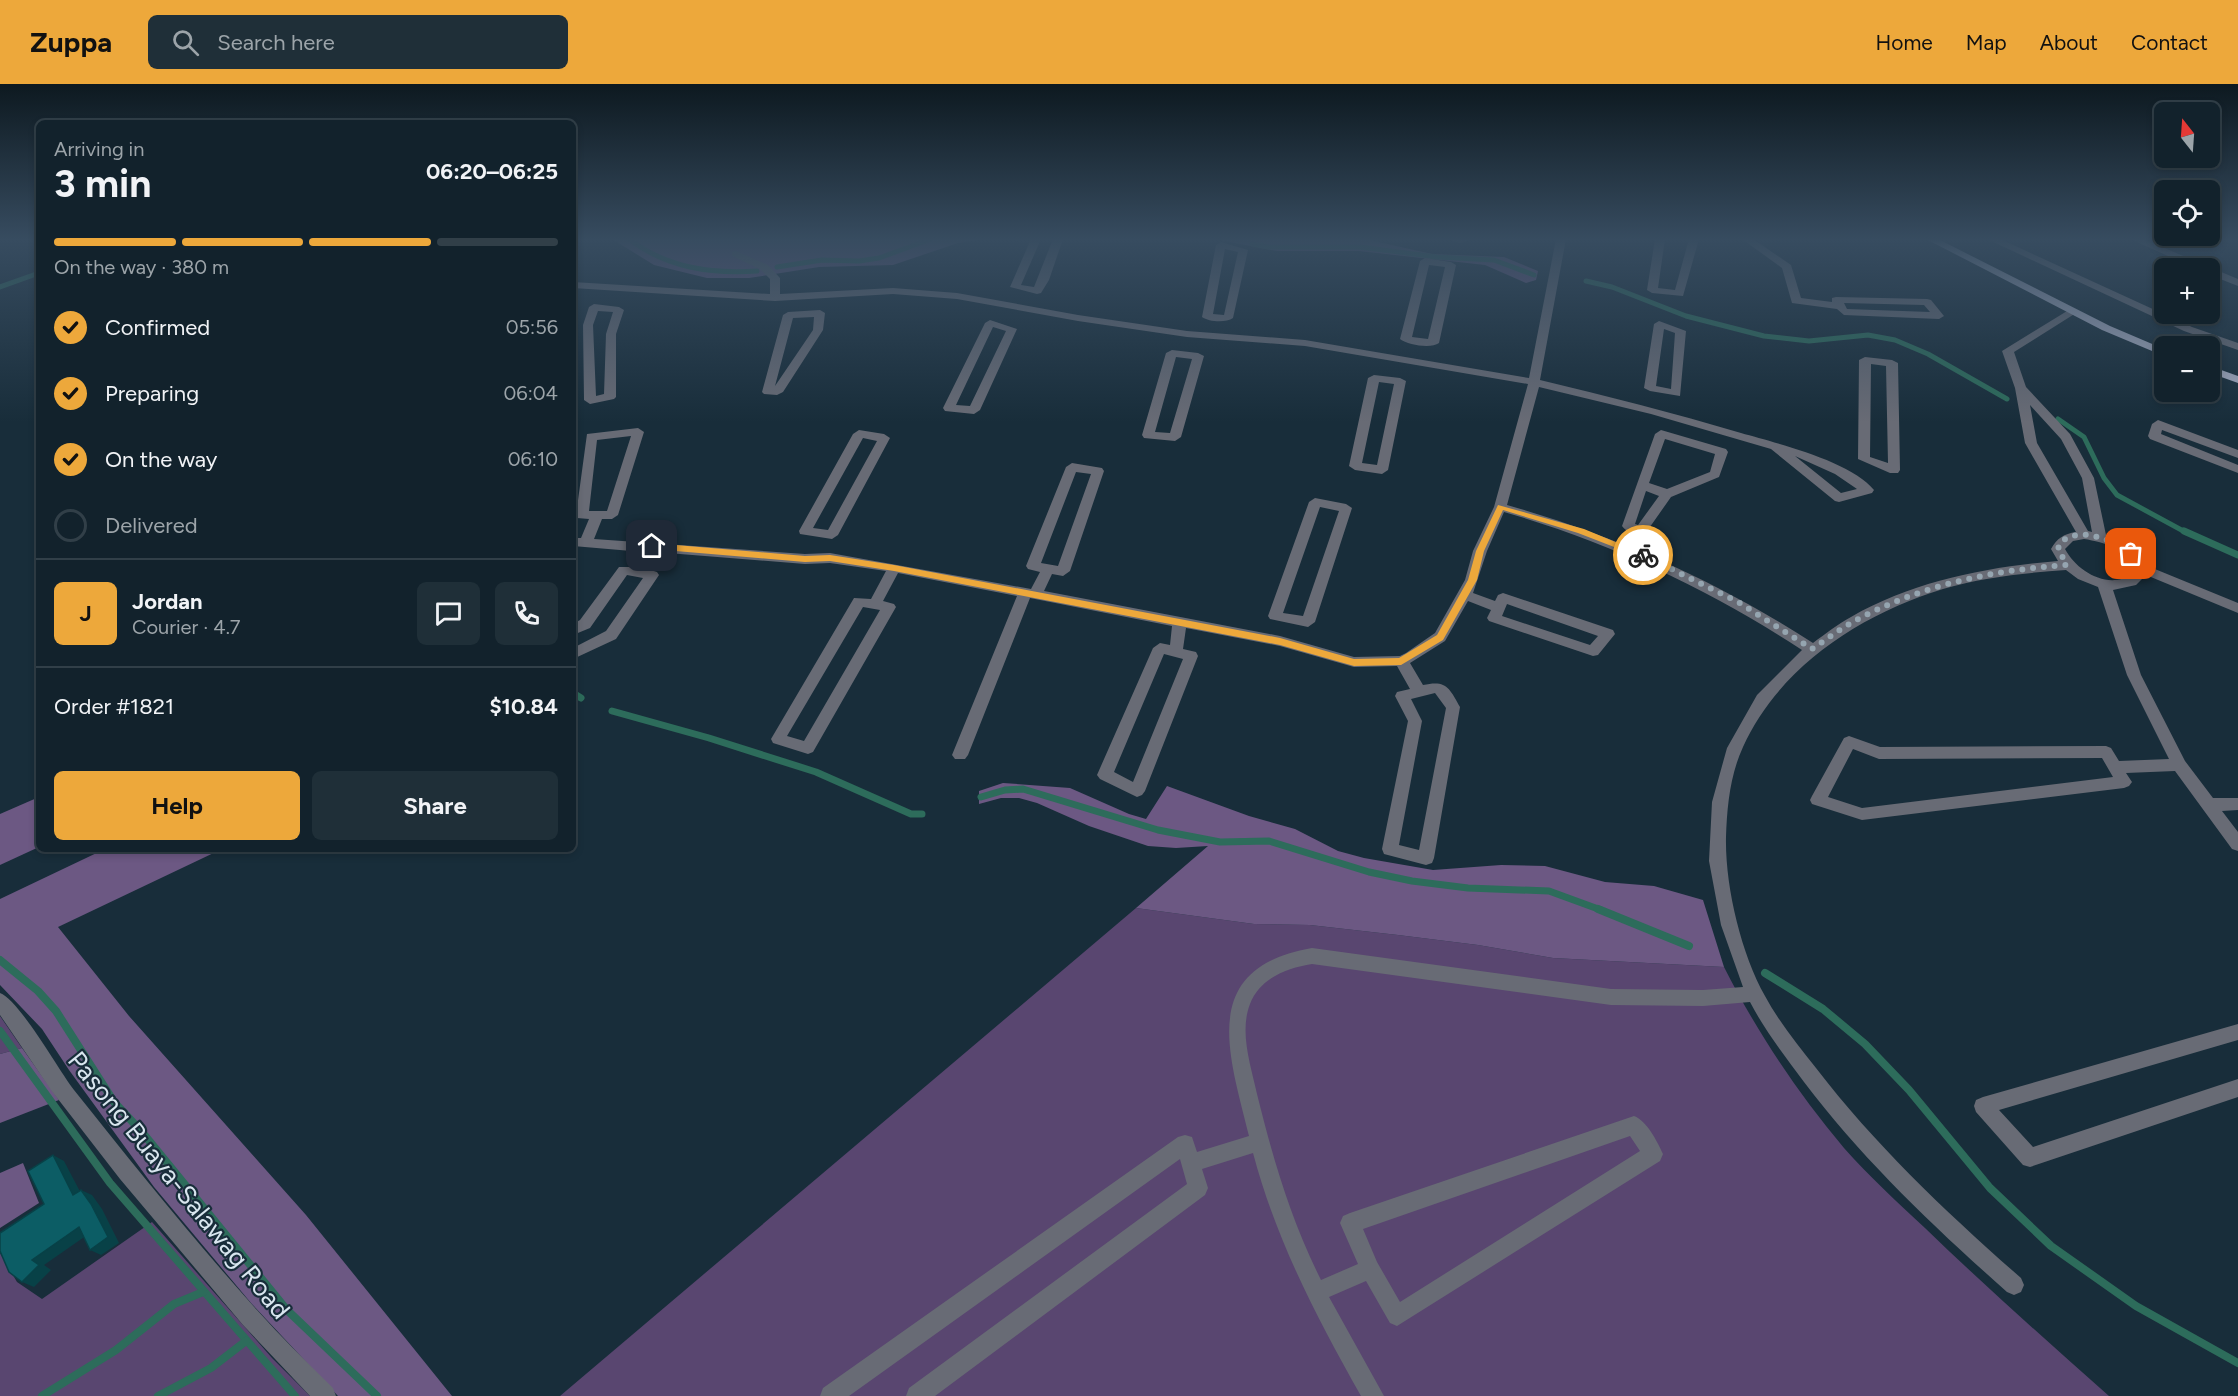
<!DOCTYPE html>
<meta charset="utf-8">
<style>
:root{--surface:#12222c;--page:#1f2f38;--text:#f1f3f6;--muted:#9ca4a9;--line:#313f48;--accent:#eda83b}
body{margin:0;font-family:Figtree,sans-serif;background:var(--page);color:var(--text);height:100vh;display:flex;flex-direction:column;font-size:22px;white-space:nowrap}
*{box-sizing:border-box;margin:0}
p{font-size:20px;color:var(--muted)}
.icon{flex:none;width:33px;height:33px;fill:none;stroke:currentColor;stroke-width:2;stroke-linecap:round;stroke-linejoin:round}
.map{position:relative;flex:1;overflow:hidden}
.sheet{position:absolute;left:36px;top:36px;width:540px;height:732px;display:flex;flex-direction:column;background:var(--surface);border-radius:9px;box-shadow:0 3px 9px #0003,0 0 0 2px var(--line)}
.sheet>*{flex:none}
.needle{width:39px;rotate:343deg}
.buttons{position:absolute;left:2154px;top:18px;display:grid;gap:12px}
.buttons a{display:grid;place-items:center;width:66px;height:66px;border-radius:9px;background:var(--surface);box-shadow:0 3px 9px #0003,0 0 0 2px var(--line);font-size:30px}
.pin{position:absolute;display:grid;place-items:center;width:51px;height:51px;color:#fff;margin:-26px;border-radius:12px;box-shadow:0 3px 9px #0006}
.courier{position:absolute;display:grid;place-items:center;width:60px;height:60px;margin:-30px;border:4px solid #eda83b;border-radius:50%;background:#fff;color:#222;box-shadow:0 2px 8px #0007}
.head em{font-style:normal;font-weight:700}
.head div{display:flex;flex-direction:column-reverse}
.head{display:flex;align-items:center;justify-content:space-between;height:102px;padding:0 18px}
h1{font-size:39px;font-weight:700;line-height:45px}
.bar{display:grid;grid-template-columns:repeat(4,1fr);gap:9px 6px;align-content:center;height:72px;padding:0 18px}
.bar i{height:8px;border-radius:4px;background:var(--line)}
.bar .on{background:var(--accent)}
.bar p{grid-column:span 4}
.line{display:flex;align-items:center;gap:15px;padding:0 18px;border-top:2px solid var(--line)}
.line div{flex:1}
.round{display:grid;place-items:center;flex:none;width:63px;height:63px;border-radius:9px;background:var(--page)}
ol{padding:0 18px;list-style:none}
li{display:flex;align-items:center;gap:18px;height:66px}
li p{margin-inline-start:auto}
li .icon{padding:6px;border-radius:50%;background:var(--accent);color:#111;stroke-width:4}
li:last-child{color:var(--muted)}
li i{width:33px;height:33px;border:3px solid var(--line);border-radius:50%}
.cta{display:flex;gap:12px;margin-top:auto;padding:12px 18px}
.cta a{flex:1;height:69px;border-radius:9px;background:var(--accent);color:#111;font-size:24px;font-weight:700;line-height:69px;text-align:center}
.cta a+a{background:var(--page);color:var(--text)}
header{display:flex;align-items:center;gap:36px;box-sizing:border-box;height:84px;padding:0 30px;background:var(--accent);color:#111}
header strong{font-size:28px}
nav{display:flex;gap:33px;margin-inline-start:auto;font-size:21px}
.search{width:420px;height:54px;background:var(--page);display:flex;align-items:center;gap:15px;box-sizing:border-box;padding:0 21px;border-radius:9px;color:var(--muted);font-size:22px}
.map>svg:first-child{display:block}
.green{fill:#594670}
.forest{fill:#6c5883}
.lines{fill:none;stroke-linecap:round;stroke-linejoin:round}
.stream-far2{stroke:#2d6c5b;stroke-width:5}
.stream-far1{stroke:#2d6c5b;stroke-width:7}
.stream{stroke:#2d6c5b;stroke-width:8}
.minor{fill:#686b75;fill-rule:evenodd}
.major{fill:#a6acc1;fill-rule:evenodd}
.shaded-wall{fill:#084147}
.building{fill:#0c5d65;stroke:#084147;stroke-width:1.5}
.route{fill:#eda83b}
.done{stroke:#95a5b0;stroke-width:6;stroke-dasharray:0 10.8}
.labels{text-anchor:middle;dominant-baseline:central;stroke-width:4.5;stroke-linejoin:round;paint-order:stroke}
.near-street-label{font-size:26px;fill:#d9e6ef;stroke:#182d3a}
</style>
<header>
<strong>Zuppa</strong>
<div class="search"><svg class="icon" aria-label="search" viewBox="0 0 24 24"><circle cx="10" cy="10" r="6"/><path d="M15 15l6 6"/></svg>Search here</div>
<nav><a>Home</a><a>Map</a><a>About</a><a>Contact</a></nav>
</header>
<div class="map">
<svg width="2238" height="1312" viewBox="0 0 2238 1312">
<rect width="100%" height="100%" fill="#182d3a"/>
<g class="green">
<path d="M1136,824L1254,840L1310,841L1398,851L1478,861L1553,874L1724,883C1757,948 1797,1008 1844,1064C1869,1092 1897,1118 1925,1144C1985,1202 2047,1257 2109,1312H560Z"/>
<path d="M0,932L22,964L0,970Z"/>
<path d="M152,1138L272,1274L310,1312H0V1169L17,1198L42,1215Z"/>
</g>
<g class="forest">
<path d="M612,155H985L958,159L893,181L819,183L749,194H707L654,181Z"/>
<path d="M1214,155H1365L1432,170L1504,173L1538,187L1536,196L1526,199L1485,181L1359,167H1277Z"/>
<path d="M1003,699L1070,704L1129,730L1146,735L1167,702L1249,732L1295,745L1338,767L1364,774L1433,786L1501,781L1545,782L1605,798L1654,802L1703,816L1724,883L1553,874L1478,861L1398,851L1310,841L1254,840L1136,824L1208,762L1176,764L1148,762L1089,742L1037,719L1019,714H1001L979,720V707Z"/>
<path d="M39,713V763L0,781V730Z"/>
<path d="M105,765H222L58,843L129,932L306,1131L452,1312H338L251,1219L154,1103L69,986L42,945L0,901V815Z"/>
<path d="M22,964L59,1016L0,1039V970Z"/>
<path d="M23,1079L39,1119L0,1144V1089Z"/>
</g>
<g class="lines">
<g class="stream-far2">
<path d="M629,155C667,184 711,190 757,187"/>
<path d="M1252,160L1269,163H1360L1437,173L1494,176L1534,191"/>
<path d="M777,183L822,176L859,177L879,174L931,155"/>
<path d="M1586,197L1612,203L1686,232L1764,252L1809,257L1868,251L1895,256L1928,270L2007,315"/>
<path d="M0,203L39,189"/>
<path d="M2058,335L2084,353L2104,394L2117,411L2187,449"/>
</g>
<g class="stream-far1">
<path d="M2184,447L2238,471"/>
<path d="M573,609L581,614"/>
<path d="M612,627L709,654L816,688L911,730H922"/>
<path d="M981,713L1005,706L1023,705L1158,746L1220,758L1269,757L1369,788L1412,797L1468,804L1549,807L1601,826"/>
</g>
<g class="stream">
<path d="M1598,825L1689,862"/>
<path d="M0,876L38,907L56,927L114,1018L142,1048L287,1226L377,1312"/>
<path d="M1765,889L1823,925L1865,960L1909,1006L1990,1104L2051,1162L2136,1222L2238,1279"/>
<path d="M0,947L110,1099L295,1312"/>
<path d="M42,1312L116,1266L174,1220L203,1208"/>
<path d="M158,1312L211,1284L246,1257"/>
</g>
<g class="minor">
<path d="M1031,155H1041L1021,201L1034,203L1053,155H1063L1049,196L1041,209L1037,210L1010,203Z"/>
<path d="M1451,155H1469C1465,160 1455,160 1451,155Z"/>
<path d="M1556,155H1566L1540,296C1607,312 1674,329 1741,349C1776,359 1851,377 1874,406L1872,409L1839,418L1835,417L1771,365L1651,330L1539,303L1507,421C1616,452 1717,497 1813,559C1825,550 1838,540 1851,533C1914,497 1987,483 2058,477L2051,465C2057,454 2064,450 2076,448L2025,359L2015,304L2002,267L2072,224L2077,227L2076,229L2014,268L2026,303L2070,350L2094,394L2106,451L2133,464L2145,481L2238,519V529L2146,491L2136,501L2113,506L2141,591L2185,677L2213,714H2238V726L2222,727L2238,748V767L2232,765L2175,687L2126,689L2132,698L2129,702L2124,704L1862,736L1812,720L1810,716L1812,712L1844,654L1849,652L1880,663L2106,662L2111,664L2119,677L2169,675L2127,591L2098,503L2078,495L2066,486C2025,489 1983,493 1943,505C1861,530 1779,583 1743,663C1730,691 1727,723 1726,753C1725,802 1741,869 1765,912C1779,938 1798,961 1816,984C1876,1062 1947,1129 2021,1194L2024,1201L2021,1208L2014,1211L2007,1208C1934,1143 1863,1076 1804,998C1785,972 1765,947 1750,918L1703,922L1611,921L1312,880C1287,884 1260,894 1250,920C1239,948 1251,982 1257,1010C1273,1075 1291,1136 1321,1196L1358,1180L1340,1139L1343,1132L1350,1129L1634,1032C1647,1037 1657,1057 1663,1070L1660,1077L1397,1242L1390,1239L1366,1197L1329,1213L1384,1312H1361C1317,1234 1276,1156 1253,1069L1202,1085L1208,1104L1205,1111L935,1312H906L909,1304L1187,1100L1180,1075L849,1312H820L823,1304L1178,1053L1185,1051L1192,1053L1197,1068L1249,1052C1229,970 1197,884 1312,864L1611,905L1703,906L1743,903L1721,841L1709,777L1712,718L1727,664L1757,611L1802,566C1709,505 1611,459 1504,428L1487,467L1473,509L1495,517L1498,511L1503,509L1613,546L1615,550L1598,571L1593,572L1489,537L1487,534L1491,526L1468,517L1445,557L1410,579L1423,601C1446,596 1449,603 1460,623L1434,774L1432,779L1426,781L1384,770L1382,765L1408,637L1395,612L1397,608L1410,605L1397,582L1354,583L1280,562L1186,544L1183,565L1196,568L1198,572L1145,707L1142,711L1137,713L1100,695L1097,691L1153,564L1160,559L1170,561L1172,542L1030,514L968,671L965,675H955L952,671L1017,512L898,489L883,517L894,520L896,523L813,668L808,670L773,659L771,655L854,514L871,515L886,487L830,479L805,480L655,468L647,485L657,488L659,491L616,555L573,575V564L606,547L643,494L627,491L590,544L573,551V540L580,536L619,483H634L643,468L573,462V454H581L589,435L577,434L576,431L587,350L638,344L644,348L618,431L612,435H602L594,455L805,470L830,469L1031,505L1040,488L1028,485L1026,482L1066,383L1072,379L1102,384L1104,387L1070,487L1063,492L1052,490L1044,507L1280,552L1354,573L1400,572L1406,569L1435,549L1465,496L1473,467L1494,423L1528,300L1305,262L1187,253L1078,237L957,215L893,210L775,217L573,204V198L770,210V195L760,185L732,172V168L736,167L768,181L780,194V210L893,204L957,209L1078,231L1187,247L1305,256L1529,294ZM2030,321L2061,355L2082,394L2092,448L2088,447L2037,359ZM631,352L607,427H589L597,356ZM1795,372L1835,390L1857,405L1841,409ZM1076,388L1091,390L1058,482L1041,479ZM2084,455C2104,458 2131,466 2133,489C2110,507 2077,488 2065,465L2073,457ZM1507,520L1598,552L1590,561L1502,532ZM863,523L880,526L804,657L787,652ZM1164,570L1183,575L1133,698L1114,688ZM1435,609L1446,624L1419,766L1399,761L1422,637L1411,615ZM1853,665L1879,675L2102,674L2113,693L1862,724L1828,713ZM1630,1052L1640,1067L1400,1218L1377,1178L1363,1145Z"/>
<path d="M1655,155H1665L1658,204L1675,206L1689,155H1699L1683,212L1652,209L1647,206Z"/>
<path d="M1742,155H1753L1791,181L1801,214L1832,218V214L1836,213L1927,215L1931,216L1944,232L1939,235L1844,231L1837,225L1792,219L1782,184ZM1844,219L1924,221L1930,228L1847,225Z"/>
<path d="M1987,155H2000L2192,243L2238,259V266L2184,247Z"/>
<path d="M2130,155H2143L2207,182L2208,184L2214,185L2238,195V202L2210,191V184H2195Z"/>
<path d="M1221,158L1248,166L1233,234C1226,239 1209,238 1202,233L1216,161ZM1225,165L1238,168L1224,231L1213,230Z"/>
<path d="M1425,174L1451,178L1456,181L1439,259C1431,265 1408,261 1400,255L1420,177ZM1429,181L1445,183L1428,255L1412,253Z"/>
<path d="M594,220L619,223L624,226L616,250V313L614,315L590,320L584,316L583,241L589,223ZM598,227L613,228L606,250L604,310L596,312L593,241Z"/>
<path d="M820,226L825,229L823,246L783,308L777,311L764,310L762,308L783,231L788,228ZM814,233L813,246L775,302L793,234Z"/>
<path d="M990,236L1017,245L980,326L974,330L945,327L943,324L985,239ZM993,243L1006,247L970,322L956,321Z"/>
<path d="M1659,237L1686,247L1680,312L1650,307L1644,304L1654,240ZM1664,245L1675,249L1671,305L1656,302Z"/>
<path d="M1172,266L1198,269L1204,272L1181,353L1175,357L1144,354L1142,351L1166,269ZM1176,273L1192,275L1170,349L1155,348Z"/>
<path d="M1865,273L1892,276L1898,279L1900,386L1898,389H1890L1858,375L1859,276ZM1871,280L1886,282L1888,379L1870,373Z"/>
<path d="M1374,291L1400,294L1406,297L1388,386L1382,390L1355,386L1349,382L1368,294ZM1379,298L1394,300L1377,381L1362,379Z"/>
<path d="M2158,336L2238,366V374L2162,346L2161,350L2238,381V389L2150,355L2148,352L2152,340Z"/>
<path d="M859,346L884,350L890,354L838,451L832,455L800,450L799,447L853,350ZM863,354L877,357L828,446L813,444Z"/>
<path d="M1661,346L1726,365L1728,368L1719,393L1671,413L1645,450C1637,452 1626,448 1622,442L1655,350ZM1665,355L1715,370L1710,388L1667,405L1649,399ZM1646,407L1659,412L1638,441L1635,440Z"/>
<path d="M1315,414L1346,420L1352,424L1315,538L1308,543L1270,535L1268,532L1309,418ZM1320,423L1339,427L1303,532L1283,529Z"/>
<path d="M0,909C20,917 58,985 74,1006C133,1080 193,1155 257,1226C281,1253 307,1278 333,1304L336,1312H310L243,1241L120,1095L51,1006L0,931Z"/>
<path d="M2238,940V956L1999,1026L2033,1063L2238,995V1013L2030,1083L2023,1081L1976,1028L1974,1022L1976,1016L1983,1013Z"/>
</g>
<g class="major">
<path d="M1926,155H1938L2110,242L2164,265V272L2102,246Z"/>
<path d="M2210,282L2238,292V299L2210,289Z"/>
</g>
</g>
<g class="shaded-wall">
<path d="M53,1071L64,1077L85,1117L73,1111Z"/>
<path d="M81,1106L92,1111L102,1125L119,1159L101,1171L90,1166Z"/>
<path d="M79,1143L90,1149L44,1181L51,1186L34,1203L22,1198L32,1176Z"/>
</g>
<path class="building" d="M53,1071L73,1111L81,1106L91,1120L108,1153L90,1166L79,1143L32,1176L39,1181L22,1198L9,1188L0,1167V1149L44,1120L28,1087Z"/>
<linearGradient id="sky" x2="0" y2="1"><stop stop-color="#0d1920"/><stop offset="0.46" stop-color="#374c60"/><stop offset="1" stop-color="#374c60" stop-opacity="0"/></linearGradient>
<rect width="2238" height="338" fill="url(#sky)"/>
<path class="route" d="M1498,421L1584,445L1647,471L1640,473L1578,449L1503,426L1484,467L1477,496L1443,556L1401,581L1354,582L1280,561L894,487L830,477L805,478L652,465L648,462L652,459L805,472L830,471L894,481L1280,554L1354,575L1399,574L1437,551L1468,496L1476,467Z"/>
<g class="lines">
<path class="done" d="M1643,471L1738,518L1812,565C1830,553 1847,540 1866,531C1930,499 1996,486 2067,481L2058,465L2060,459C2080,441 2112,456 2131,470"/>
</g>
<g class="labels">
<g class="near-street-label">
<text transform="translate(179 1101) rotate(51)">Pasong Buaya-Salawag Road</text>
</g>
</g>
</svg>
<div class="buttons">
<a><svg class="needle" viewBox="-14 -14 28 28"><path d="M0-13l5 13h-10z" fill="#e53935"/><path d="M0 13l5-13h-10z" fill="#9ca4a9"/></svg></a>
<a><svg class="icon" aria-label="locate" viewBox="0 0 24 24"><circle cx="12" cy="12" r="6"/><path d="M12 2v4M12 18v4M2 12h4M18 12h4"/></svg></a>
<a>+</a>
<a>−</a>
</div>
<div class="pin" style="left:2131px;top:470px;background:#ea580c"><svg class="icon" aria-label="bag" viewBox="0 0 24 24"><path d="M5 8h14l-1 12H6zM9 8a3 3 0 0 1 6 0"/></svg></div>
<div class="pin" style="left:652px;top:462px;background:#1f2937"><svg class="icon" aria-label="home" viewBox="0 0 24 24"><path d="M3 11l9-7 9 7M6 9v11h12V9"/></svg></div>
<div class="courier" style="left:1643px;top:471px"><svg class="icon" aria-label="bike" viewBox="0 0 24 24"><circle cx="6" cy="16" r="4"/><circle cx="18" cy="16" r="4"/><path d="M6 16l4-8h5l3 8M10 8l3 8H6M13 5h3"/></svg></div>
<section class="sheet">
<div class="head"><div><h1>3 min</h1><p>Arriving in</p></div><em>06:20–06:25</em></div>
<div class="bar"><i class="on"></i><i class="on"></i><i class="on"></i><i></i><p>On the way · 380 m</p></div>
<ol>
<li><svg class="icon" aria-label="check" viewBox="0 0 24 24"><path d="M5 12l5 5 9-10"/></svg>Confirmed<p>05:56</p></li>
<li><svg class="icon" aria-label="check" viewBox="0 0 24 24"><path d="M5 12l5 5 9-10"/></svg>Preparing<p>06:04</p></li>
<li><svg class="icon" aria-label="check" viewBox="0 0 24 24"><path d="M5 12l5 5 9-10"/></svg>On the way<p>06:10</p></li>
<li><i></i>Delivered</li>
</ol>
<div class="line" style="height:108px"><b class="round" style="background:var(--accent);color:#111">J</b><div><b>Jordan</b><p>Courier · 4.7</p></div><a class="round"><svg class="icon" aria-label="chat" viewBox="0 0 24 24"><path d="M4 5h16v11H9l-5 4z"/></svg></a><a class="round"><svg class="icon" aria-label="phone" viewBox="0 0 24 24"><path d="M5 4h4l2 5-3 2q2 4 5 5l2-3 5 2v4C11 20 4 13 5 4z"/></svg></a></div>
<div class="line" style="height:78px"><div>Order #1821</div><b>$10.84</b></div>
<div class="cta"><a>Help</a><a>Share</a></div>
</section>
</div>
